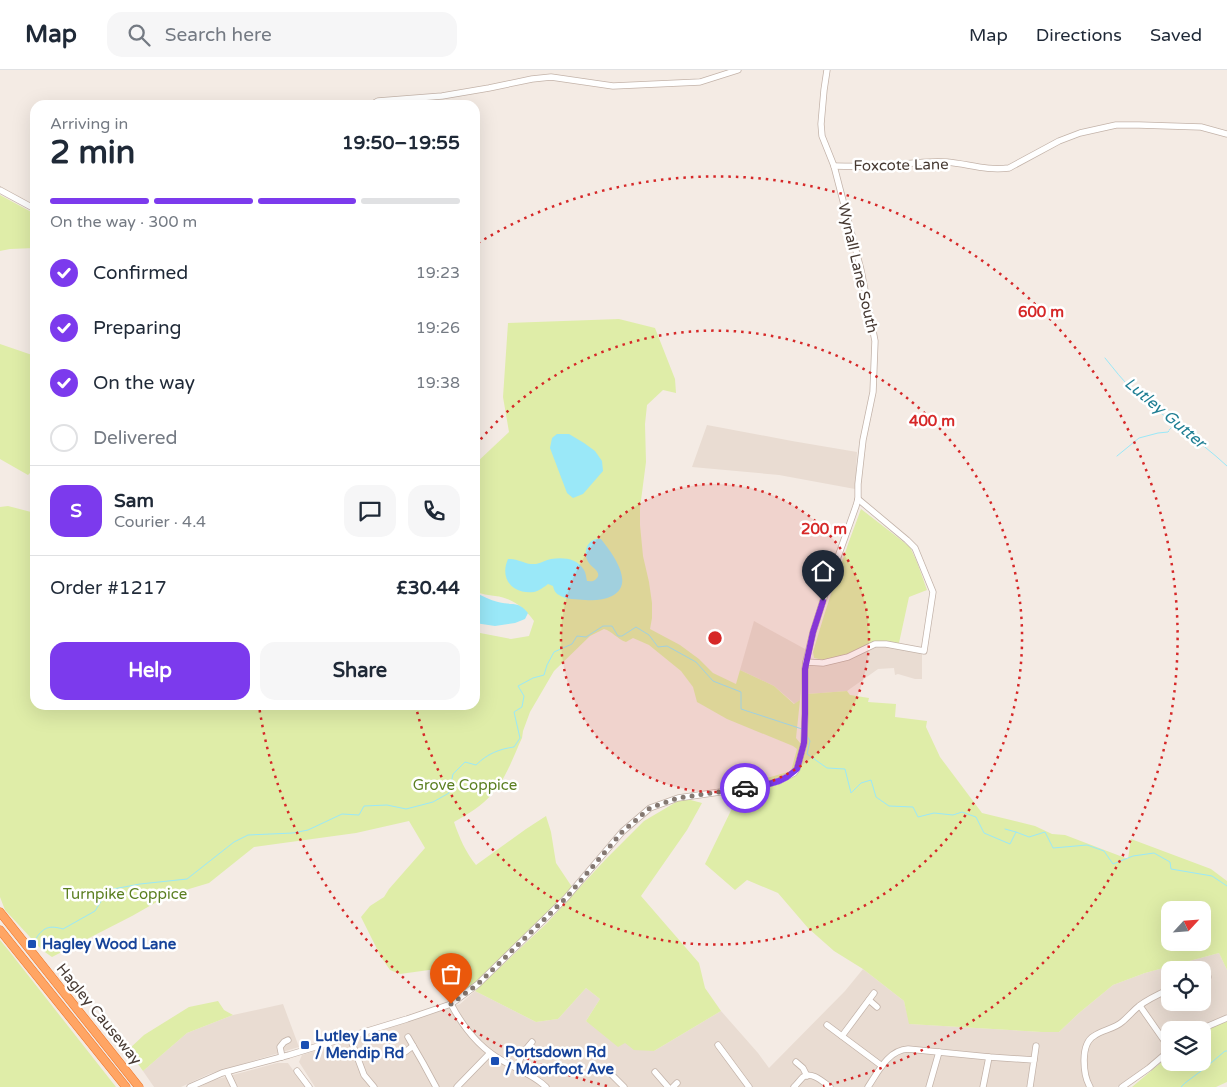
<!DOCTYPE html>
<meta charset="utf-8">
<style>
:root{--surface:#fff;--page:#f6f6f7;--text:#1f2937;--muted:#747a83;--line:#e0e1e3;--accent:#7c3aed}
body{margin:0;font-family:"Varela Round",sans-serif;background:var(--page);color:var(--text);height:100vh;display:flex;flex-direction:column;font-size:19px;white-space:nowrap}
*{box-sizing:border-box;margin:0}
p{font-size:16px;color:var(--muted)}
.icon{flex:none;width:28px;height:28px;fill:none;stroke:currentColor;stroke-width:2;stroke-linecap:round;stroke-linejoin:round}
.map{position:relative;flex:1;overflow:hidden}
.drawer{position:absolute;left:30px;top:30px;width:450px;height:610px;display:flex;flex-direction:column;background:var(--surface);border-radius:15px;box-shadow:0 5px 20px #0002}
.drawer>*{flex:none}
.needle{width:32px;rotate:64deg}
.tools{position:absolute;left:1161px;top:831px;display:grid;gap:10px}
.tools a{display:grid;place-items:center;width:50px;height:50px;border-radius:10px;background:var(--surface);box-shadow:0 5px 20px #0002;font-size:25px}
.pin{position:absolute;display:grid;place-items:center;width:42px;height:42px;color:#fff;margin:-51px -21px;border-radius:50% 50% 50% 0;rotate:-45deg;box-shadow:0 0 5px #0007}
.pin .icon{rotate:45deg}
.courier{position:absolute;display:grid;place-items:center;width:50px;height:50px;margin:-25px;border:4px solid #7c3aed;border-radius:50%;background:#fff;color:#222;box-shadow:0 1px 6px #0007}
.overview em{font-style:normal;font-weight:800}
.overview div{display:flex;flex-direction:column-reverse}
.overview{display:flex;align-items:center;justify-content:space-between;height:85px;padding:0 20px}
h1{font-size:32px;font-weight:800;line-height:38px}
.bar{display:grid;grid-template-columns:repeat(4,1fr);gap:8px 5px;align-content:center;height:60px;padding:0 20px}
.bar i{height:6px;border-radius:4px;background:var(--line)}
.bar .selected{background:var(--accent)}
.bar p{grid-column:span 4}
.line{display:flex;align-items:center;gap:12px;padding:0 20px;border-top:1px solid var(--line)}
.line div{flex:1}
.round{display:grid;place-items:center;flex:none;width:52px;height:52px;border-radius:15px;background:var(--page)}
ol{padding:0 20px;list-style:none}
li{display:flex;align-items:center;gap:15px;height:55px}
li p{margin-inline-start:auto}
li .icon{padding:5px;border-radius:50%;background:var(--accent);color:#fff;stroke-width:4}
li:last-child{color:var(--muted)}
li i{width:28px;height:28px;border:2px solid var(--line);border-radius:50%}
.cta{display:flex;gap:10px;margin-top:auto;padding:10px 20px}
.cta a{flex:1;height:58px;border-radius:15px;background:var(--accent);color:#fff;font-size:20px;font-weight:800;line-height:58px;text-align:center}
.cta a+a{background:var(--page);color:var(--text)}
header{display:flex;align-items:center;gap:30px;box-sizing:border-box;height:70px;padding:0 25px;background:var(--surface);border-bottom:1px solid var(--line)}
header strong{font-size:24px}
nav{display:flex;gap:28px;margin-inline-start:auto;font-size:18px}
.search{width:350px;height:45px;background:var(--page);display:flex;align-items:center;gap:12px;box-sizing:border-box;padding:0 18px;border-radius:15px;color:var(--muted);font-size:19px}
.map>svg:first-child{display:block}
.residential{fill:#e9dcd2;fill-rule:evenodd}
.green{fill:#dfeda8;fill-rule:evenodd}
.water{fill:#9ae8f8}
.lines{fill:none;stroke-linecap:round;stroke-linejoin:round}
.stream{stroke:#9ae8f8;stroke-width:1}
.minor-casing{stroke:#c3b3a9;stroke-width:7}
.highway-casing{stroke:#ed7225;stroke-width:9}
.minor{stroke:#fff;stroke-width:5.5}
.highway{stroke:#ffa564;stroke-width:8}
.done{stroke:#847871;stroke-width:5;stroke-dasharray:0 9}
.route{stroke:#7c3aed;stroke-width:6}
.ring{fill:none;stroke:#d62828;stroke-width:2.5;stroke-dasharray:2.5 5}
.transit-dot{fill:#1a4fb4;stroke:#fff;stroke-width:2}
.labels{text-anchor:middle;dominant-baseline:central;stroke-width:5;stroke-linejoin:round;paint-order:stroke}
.street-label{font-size:15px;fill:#473a33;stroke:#fff}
.park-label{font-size:15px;fill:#5b7f21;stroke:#fff}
.transit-label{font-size:15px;font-weight:bold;fill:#164399;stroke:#fff;text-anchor:start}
.water-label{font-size:16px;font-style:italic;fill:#1e7e93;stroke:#fff}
.centre{fill:#d62828;stroke:#fff;stroke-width:2.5}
.ring-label{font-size:15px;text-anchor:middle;font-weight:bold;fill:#d62828;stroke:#fff;stroke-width:5;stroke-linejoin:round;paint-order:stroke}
</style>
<header>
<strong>Map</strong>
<div class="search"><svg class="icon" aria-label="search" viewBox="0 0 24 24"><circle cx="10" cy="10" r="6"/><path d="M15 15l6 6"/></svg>Search here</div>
<nav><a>Map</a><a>Directions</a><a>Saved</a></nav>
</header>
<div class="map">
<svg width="1227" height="1017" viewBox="0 0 1227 1017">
<rect width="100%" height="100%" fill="#f4ebe4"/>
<g class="residential">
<path d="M707,355L792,371L857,382L855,419L779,405L692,397Z"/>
<path d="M754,551L805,579L800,630L795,634L774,616L740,600Z"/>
<path d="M875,575H886L922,583V609H915L898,604L895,605L894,598L878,599L847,621L807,624V597Z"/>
<path d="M1219,883L1227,900V945L1209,952L1192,960H1170V975L1148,996L1117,1017H315L299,992L302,985L444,940L460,934L475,921L536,952L558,949L586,918L600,929L586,951L625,972L654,981L721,941L758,983L769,998L845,921L863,899L904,931L910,954L1042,962H1059L1079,943L1113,915L1145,903ZM1170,900H1202V932H1170Z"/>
<path d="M283,934L299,977L209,1004L181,1017H154L143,1001L187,963L233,945Z"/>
<path d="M277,993H288L305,1017H199L214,1010Z"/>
</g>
<g class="green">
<path d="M0,125L35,144V178L10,179L0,181Z"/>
<path d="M619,249L655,258L675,309L676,323L663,320L647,335L645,354L646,392L640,438V455L643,486L649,512L652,533V548L650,559L680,575L699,589L713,603L736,614L740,600L774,616L794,634L800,630L796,668L805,679L807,624L847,621L850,625L869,628L868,632L896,634L895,647L927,651L926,657L940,687L982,743L1035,756L1052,764L1065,765L1128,789L1131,769L1211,799L1227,811V900L1219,883L1145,903L1113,915L1079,943L1059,962H1042L909,954L904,931L863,899L834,881L808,858L778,823L747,810L735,820L705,794L739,724L751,723L757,711L791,701L797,679L793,676L727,649L697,632L693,617L681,601L649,575L633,568L626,572C617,569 612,561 604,559L590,566L554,601L530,642L523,661L522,668C513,687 506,709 492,724C482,736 468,744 454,752C459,767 466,783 476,795L526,759L546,746L551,762L556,793L572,817L528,863L478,912L461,922L447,913L442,900H429L400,904L390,900L381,887L361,847L370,836L384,827L389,819L425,778L409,751L356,763L254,777L209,813L169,825L132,846L52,887L42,880L5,840L0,827V437L8,436L35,443V635H475V562L511,569L529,566L534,551C524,537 512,528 495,526C488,525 482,524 475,522V394L509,362L503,327L508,253ZM1170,840H1202V872H1170Z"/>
<path d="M0,274L35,286V398L28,405L0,389Z"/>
<path d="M861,439L910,477L917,492L927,520L909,527L899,573L875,571L845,586L824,590L814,588L813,582C827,534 843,486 861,439Z"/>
<path d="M683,728L702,733L687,760L641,826L699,893L705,918L721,941L654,981L634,980L625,973L618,977L586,951L600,929L586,918L558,949L536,952L475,921L547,853L605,790L644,751Z"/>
<path d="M0,870L9,881L116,1017H0Z"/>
<path d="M218,931L224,940L233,945L187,963L143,1001L128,980L144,965L189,937Z"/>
<path d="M1227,950V1012L1216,1017H1132L1170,985V992H1202L1203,962Z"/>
</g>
<g class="water">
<path d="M557,364H569L584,373L595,381L602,391L603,401L583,424L573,428L567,423L550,378L552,368Z"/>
<path d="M596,469H601C612,483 636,514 612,526C604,530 594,531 585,530C577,529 566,530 559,525C555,523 554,520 553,516L548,514C544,517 539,521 534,522C513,525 499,509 508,489C518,488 525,495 536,494C541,493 546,490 551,489C563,487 577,488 584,500C586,503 586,507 587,511C591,511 592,512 595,510C604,503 592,498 589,493C583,485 585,472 596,469Z"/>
<path d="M475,522C482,526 490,530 498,532C512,536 518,530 528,543L525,549L515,553L495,556L475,553V541L480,542L478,539L475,537Z"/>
</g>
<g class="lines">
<g class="stream">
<path d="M1105,288C1114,299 1123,311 1133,320C1163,347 1198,369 1227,396"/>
<path d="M1169,360L1174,355"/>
<path d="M1117,386L1139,368L1158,363L1168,362L1169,361"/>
<path d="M807,666L810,671L807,684L827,698L845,699L851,723L861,713L871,710L876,727L889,736L913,737L918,747L934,743L953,745L962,742L976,747L984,763L1010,774L1016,762L1029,767L1045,762L1053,778L1087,775L1104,781L1113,794L1133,786L1154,783L1170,792L1171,799L1212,806L1227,816"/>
<path d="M1005,759L1016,762"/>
<path d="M35,870C43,857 49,855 63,859L95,841L108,820L140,814L187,809L234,772L248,765L293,763L308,760L342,744L359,745L364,736L387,735L406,739L433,732L449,723L453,704L465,692L476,695C487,684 499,679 514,677L520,668L514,642L522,637L524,626L518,616L533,608L544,605L547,595L554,582L572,574L577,566L586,567L603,556H612L618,566H622L636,557L649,565L658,577L667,576L696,592L713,611L741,622V639L802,659"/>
<path d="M1181,1017L1185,1013L1205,998L1225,981H1227"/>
</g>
<g class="minor-casing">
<g id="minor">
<path d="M371,35L378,31L442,26L489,18L532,9L551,7L613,16L700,12L738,0"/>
<path d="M834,96C850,96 866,97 881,96C903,95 925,90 947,92C969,94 986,101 1009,98L1059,71L1080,63L1116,55H1139L1201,57L1227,64"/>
<path d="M0,120L35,139"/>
<path d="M806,592L823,593L848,587L875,574H886L924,581L933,522L915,478L907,470L858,429"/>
<path d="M1202,907H1208"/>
<path d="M869,930L877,937"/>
<path d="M451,934C463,957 479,978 503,991C518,1000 534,1005 546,1017"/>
<path d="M1140,936L1170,979"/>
<path d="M827,955L882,996"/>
<path d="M1199,960L1227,948"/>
<path d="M842,966L874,923"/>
<path d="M408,967L423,993L436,1017"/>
<path d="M352,973L364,1005L374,1017"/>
<path d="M718,975L749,1017"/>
<path d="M405,982L413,976"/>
<path d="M282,987L280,977L284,972L288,970"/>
<path d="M1034,990L1036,976"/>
<path d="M796,992L803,998L807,1006"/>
<path d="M517,998L522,984L532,972"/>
<path d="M297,1001L309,1017"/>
<path d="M227,1002L234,1017"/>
<path d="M609,1002L624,1017"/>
<path d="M655,1002L668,1017"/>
<path d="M190,1017L222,1003L289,985L407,949L451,934L478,914L566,828L622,762L650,738L678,728L762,716L779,711L794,703L797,699L804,673L805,644V599L806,592L813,562L828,515L856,436L858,429V414L863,370L873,322L875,271L861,200L834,96L822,66L821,54L824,20L827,0"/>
<path d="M457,1017L490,983"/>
<path d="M673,1017L677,1013"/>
<path d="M794,1017C797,1014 800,1010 803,1007C812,1001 823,1012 830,1017"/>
<path d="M868,1017C878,1002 888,980 908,979L989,987L1034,990L1030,1017"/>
<path d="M929,1017L939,982"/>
<path d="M983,1017L989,987"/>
<path d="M1090,1017C1083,1005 1080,974 1094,966C1102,960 1114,959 1122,952C1128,947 1133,941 1139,936C1148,929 1159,924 1170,919"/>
<path d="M1122,1017L1149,998L1170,980"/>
</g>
</g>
<g class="highway-casing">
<g id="highway">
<path d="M0,842L139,1017"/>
<path d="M0,860L126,1017"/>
</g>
</g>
<use href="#minor" class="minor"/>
<use href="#highway" class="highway"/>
</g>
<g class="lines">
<path class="done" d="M451,934L478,914L566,828L622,762L650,738L678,728L745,718"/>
<path class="route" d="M745,718L762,716L779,711L787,707L797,699L804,673L805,644V599L813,562L823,531"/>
</g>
<circle cx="715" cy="568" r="154" fill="#d62828" fill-opacity=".12"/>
<g class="ring">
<circle cx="715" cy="568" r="154"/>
<path d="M476 375A307 307 0 1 1 416 637"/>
<path d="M607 1016A461 461 0 0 1 259 636M478 173A461 461 0 1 1 823 1016"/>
</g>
<g class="transit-dot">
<rect x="27" y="869" width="10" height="10" rx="2.5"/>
<rect x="300" y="970" width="10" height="10" rx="2.5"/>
<rect x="490" y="986" width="10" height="10" rx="2.5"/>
</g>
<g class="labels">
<g class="street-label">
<text transform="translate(901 95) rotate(-1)">Foxcote Lane</text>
<text transform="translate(858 198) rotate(77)">Wynall Lane South</text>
<text transform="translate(99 944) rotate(51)">Hagley Causeway</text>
</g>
<g class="park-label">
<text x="465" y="715">Grove Coppice</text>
<text x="125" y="824">Turnpike Coppice</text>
</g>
<g class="transit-label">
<text x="42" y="874">Hagley Wood Lane</text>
<text x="315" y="966">Lutley Lane<tspan x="315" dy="17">/ Mendip Rd</tspan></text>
<text x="505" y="982">Portsdown Rd<tspan x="505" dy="17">/ Moorfoot Ave</tspan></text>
</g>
<g class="water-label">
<text transform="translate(1165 343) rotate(40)">Lutley Gutter</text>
</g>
</g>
<circle cx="715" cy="568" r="8" class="centre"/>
<g class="ring-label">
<text x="1041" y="247">600 m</text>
<text x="932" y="356">400 m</text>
<text x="824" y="464">200 m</text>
</g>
</svg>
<div class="tools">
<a><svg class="needle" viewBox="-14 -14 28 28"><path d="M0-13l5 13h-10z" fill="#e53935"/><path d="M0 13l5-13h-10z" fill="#747a83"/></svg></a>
<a><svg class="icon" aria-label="locate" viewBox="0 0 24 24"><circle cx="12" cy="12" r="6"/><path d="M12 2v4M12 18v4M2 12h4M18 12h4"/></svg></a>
<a><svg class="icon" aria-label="layers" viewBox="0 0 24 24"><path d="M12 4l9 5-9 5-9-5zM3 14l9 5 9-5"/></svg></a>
</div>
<div class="pin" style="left:451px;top:934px;background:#ea580c"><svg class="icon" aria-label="bag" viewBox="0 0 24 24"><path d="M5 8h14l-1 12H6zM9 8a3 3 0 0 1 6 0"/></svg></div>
<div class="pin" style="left:823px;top:531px;background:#1f2937"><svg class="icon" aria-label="home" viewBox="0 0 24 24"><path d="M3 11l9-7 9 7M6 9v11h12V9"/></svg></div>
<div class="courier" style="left:745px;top:718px"><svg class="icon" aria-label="car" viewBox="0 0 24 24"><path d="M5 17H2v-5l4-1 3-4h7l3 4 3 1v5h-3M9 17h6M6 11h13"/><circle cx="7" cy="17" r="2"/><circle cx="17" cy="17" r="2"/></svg></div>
<section class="drawer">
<div class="overview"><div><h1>2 min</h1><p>Arriving in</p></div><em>19:50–19:55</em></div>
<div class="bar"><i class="selected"></i><i class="selected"></i><i class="selected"></i><i></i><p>On the way · 300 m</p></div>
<ol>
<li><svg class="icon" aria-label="check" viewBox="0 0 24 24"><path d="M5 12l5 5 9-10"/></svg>Confirmed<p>19:23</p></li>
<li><svg class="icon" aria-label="check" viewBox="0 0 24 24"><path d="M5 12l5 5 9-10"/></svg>Preparing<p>19:26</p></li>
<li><svg class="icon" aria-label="check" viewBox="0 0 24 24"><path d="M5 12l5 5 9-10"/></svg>On the way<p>19:38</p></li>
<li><i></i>Delivered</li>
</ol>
<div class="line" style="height:90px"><b class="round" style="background:var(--accent);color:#fff">S</b><div><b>Sam</b><p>Courier · 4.4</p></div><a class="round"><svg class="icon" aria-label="chat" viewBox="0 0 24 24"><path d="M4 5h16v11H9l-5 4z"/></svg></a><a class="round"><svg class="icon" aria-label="phone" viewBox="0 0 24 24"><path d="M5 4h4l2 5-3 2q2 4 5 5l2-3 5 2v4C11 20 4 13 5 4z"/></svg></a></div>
<div class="line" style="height:65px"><div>Order #1217</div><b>£30.44</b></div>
<div class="cta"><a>Help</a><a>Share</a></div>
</section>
</div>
